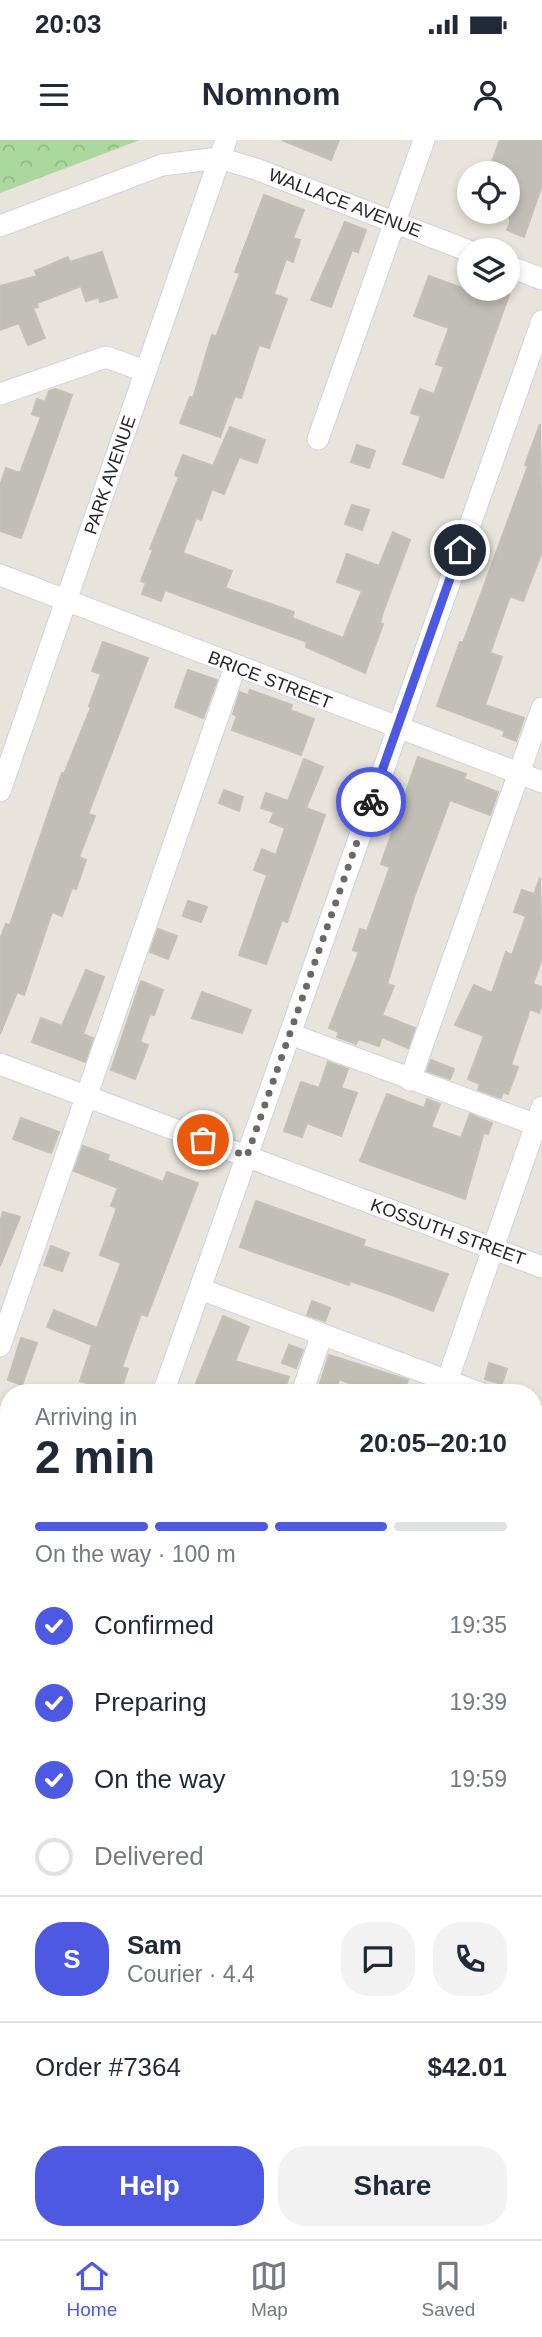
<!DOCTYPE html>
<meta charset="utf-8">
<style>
:root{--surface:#fff;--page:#f2f2f3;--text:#1f2937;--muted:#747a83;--line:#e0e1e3;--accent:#4d59e3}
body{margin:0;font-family:Helvetica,sans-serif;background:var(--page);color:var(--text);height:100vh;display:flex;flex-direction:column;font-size:26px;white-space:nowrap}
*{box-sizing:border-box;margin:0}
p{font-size:23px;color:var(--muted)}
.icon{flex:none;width:38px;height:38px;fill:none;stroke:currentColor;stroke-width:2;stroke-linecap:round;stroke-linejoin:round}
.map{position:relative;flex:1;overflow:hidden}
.panel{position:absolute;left:0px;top:1244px;width:542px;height:856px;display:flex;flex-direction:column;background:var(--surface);border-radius:28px 28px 0 0;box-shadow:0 4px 10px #0003}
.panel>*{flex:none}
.controls{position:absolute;left:457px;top:21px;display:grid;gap:14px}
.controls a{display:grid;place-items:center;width:63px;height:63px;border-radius:50%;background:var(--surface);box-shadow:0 4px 10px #0003;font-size:35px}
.pin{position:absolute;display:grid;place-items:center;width:60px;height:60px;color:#fff;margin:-30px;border:4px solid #fff;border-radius:50%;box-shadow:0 2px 7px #0007}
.courier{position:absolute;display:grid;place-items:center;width:70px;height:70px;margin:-35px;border:5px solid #4d59e3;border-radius:50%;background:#fff;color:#222;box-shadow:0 2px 9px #0007}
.overview em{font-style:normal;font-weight:600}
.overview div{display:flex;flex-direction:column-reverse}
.overview{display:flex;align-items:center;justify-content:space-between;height:119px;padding:0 35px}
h1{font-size:46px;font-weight:600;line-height:52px}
.bar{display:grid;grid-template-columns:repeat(4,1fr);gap:10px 7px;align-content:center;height:84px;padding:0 35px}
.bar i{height:9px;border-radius:5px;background:var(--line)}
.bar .active{background:var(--accent)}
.bar p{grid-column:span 4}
.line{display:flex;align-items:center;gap:18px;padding:0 35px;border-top:2px solid var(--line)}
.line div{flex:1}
.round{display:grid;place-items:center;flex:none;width:74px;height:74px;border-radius:28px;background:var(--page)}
ol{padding:0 35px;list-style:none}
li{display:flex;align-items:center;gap:21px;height:77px}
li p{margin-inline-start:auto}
li .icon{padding:7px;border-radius:50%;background:var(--accent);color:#fff;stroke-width:4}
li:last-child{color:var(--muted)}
li i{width:38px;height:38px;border:4px solid var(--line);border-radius:50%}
.button{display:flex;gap:14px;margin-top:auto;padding:14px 35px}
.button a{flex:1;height:80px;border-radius:28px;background:var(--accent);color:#fff;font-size:28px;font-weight:600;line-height:80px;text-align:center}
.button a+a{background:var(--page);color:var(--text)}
.status{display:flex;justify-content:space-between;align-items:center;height:49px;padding:0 35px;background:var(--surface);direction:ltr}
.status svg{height:19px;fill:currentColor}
header{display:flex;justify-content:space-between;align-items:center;height:91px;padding:0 35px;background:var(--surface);font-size:32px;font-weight:600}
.dock{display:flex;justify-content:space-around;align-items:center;height:98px;border-top:2px solid var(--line);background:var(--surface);font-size:19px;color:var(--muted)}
.dock a{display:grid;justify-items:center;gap:4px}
.dock .active{color:var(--accent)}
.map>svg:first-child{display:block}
.park{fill:url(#park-crowns)}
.building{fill:#c1beb6;stroke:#c3c0b5;stroke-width:2}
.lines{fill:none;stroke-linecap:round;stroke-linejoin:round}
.minor-casing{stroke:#d0d1df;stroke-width:23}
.major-casing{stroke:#c3c3c3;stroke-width:28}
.minor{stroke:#fff;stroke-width:21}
.major{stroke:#ded06a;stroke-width:26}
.done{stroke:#6b6966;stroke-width:7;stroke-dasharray:0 12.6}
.route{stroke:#4d59e3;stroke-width:9}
.labels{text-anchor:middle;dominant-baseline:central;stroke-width:5;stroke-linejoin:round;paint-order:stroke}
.street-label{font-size:18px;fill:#272727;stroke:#fff}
</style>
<div class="status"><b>20:03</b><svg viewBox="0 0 49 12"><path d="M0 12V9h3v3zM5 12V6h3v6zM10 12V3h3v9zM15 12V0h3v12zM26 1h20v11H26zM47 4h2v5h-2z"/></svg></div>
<header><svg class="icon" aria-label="menu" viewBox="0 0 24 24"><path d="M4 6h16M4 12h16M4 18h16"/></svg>Nomnom<svg class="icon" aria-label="person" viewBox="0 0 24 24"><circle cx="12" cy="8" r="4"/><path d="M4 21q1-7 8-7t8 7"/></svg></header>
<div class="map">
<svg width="542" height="2099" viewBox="0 0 542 2099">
<defs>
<pattern id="park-crowns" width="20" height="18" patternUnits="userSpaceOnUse" patternTransform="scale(1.75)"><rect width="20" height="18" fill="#abd99d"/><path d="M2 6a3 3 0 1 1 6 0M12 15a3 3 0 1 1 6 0" fill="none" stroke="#93ba87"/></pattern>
</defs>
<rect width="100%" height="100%" fill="#e8e4db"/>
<path class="park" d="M0,0H140L0,53Z"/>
<g class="building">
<path d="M282,0H339L331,20Z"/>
<path d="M500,0H542V45L524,97L507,90L510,82L508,33H488Z"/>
<path d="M264,55L304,70L293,98L300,100L293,122L286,119L274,154L287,159L269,208L259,205L241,258L235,256L220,297L180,283L190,257L193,258L212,195L216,197L240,133L235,132Z"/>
<path d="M345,82L366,90L358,112L352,110L331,167L311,160Z"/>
<path d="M102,112L117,157L100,162L99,157L86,161L81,146L37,163L38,167L33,168L45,198L28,205L19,183L0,190V146L37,136L35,131L68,117L70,122Z"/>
<path d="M429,136L467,150L491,149L509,155L443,338L403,324L421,276L411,273L420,249L434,254L444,227L436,224L449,188L414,176Z"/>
<path d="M55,249L72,255L21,398L0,391V346L6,328L20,333L41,277L32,274L37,259L45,262L49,251Z"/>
<path d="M540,284L542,412L523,461L510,456L490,513L502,517L485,565L524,578L516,601L503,596L505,591L437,566L460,502L463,503L528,326L525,325Z"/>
<path d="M230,287L265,300L257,323L239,317L224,354L212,349L201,380L196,378L183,413L232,431L225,448L294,472L292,478L343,498L362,451L337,442L347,414L379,426L393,392L410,400L383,472L380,483L383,484L365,533L306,507L307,502L165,450L161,461L142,454L146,443L141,441L153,410L150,409L179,337L175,335L183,315L213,326Z"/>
<path d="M357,305L375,311L369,328L351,322Z"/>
<path d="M352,365L369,370L362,390L345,384Z"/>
<path d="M103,502L148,518L88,674L95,676L79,717L86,720L76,749L72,748L62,776L52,772L24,855L17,852L0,894V799L6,784L10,785L62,633L64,634L91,567L89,566L101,534L92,531Z"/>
<path d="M188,530L217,540L203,578L175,567Z"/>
<path d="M250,550L292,565L290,570L314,579L301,615L232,590L237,576L233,574L240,552L248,555Z"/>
<path d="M418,617L466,634L464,639L498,652L490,675L450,660L414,757L387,844L394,846L382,875L415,888L408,908L382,897L379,906L358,899L356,904L337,897L339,892L329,888L359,812L353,810L360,789L367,791L390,727L381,724Z"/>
<path d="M304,619L323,627L306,668L325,675L287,782L282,780L266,824L239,815L267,735L254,730L262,709L276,715L285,688L270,682L274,672L261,668L266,653L288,661Z"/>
<path d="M224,650L243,657L239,671L219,663Z"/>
<path d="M540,738L542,818L533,844L542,847V864L539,873L530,869L511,925L518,927L508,954L503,952L501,958L478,950L480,944L468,939L484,896L455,885L474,845L492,853L506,812L512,815L526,776L514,772L522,750L534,754Z"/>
<path d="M188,761L207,767L201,782L183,776Z"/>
<path d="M158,789L177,796L168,819L150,812Z"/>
<path d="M86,830L104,837L83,894L93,898L85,922L32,902L41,878L62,886Z"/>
<path d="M141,841L163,850L154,875L150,874L140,902L148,905L135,939L111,930Z"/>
<path d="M202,852L251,870L242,893L192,878Z"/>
<path d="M431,920L454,929L450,939L427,931Z"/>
<path d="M328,922L348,929L341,948L357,953L341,996L307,983L302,997L284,991L301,942L319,948Z"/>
<path d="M387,954L424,968L427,959L440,964L431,987L461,998L470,974L492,983L488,994L484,992L465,1059L360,1021Z"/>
<path d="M21,978L59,992L51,1013L13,999Z"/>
<path d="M83,1006L109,1015L107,1020L163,1042L167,1032L198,1043L147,1176L141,1174L122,1227L128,1229L120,1253L80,1241L92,1205L47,1187L54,1170L97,1188L121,1123L100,1115L117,1068L111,1066L118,1048L74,1031Z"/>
<path d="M256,1061L365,1100L363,1106L448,1134L433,1171L389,1154L350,1141L349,1145L240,1107Z"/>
<path d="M3,1072L20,1077L0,1126V1082Z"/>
<path d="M51,1106L69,1113L62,1131L44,1125Z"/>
<path d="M312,1161L330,1168L325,1181L307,1175Z"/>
<path d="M223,1176L249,1187L235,1221L289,1237L283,1253H192Z"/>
<path d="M21,1198L37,1203L22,1245L8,1240Z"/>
<path d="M289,1205L303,1210L296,1228L282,1223Z"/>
<path d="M329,1215L408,1240L403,1253H374L339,1239L335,1253H317Z"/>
<path d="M489,1223L507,1229L502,1244L485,1239Z"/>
</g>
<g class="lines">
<g class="minor-casing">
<g id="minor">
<path d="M0,86L162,25L219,18L256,29L469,111"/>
<path d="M508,126L542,139"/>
<path d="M0,254L106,217L145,231"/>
<path d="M318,299L424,0"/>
<path d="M0,435L542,642"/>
<path d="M0,651L226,0"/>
<path d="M290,894L542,987"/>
<path d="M0,924L542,1127"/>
<path d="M410,940L542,568"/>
<path d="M200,1149L480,1253"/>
<path d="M0,1206L235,527"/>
<path d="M163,1253L542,181"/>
<path d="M302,1253L322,1194"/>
<path d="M443,1253L542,967"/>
<path d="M534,1274L542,1277"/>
<path d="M534,1377L542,1353"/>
<path d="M534,1620L542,1623"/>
<path d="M0,1714L9,1689"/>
<path d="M534,1773L542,1750"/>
<path d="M534,2073L542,2076"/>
<path d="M420,2099L422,2091"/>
</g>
</g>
<g class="major-casing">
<g id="major">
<path d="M0,1868L9,1886"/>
<path d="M110,2091L113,2099"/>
</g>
</g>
<use href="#minor" class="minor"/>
<use href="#major" class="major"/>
</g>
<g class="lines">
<path class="done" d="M203,1000L247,1016L371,662"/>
<path class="route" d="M371,662L460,410"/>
</g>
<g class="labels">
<g class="street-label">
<text transform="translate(345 63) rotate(21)">WALLACE AVENUE</text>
<text transform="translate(110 335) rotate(-71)">PARK AVENUE</text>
<text transform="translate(270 540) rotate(21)">BRICE STREET</text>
<text transform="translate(448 1092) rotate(20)">KOSSUTH STREET</text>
</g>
</g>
</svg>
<div class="controls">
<a><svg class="icon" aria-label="locate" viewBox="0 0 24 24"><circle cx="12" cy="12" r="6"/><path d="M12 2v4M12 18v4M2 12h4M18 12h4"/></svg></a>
<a><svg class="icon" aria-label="layers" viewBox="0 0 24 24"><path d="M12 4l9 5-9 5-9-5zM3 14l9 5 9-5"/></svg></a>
</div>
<div class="pin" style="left:203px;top:1000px;background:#ea580c"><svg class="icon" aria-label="bag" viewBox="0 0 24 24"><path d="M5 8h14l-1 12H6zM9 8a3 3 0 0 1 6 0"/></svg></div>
<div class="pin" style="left:460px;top:410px;background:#1f2937"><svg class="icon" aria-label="home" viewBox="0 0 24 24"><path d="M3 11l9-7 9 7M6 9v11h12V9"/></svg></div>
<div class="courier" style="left:371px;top:662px"><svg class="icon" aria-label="bike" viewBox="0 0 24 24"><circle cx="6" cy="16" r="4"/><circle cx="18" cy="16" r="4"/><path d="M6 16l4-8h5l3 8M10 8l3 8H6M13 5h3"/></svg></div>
<section class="panel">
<div class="overview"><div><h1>2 min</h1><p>Arriving in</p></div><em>20:05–20:10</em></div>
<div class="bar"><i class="active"></i><i class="active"></i><i class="active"></i><i></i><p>On the way · 100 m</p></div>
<ol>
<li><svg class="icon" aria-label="check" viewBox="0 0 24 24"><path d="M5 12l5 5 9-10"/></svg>Confirmed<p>19:35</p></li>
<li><svg class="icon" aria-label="check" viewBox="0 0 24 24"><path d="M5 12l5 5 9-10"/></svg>Preparing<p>19:39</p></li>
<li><svg class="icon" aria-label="check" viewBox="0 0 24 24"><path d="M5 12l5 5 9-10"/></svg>On the way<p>19:59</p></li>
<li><i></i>Delivered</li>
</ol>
<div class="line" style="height:126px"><b class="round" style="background:var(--accent);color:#fff">S</b><div><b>Sam</b><p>Courier · 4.4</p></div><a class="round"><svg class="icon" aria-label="chat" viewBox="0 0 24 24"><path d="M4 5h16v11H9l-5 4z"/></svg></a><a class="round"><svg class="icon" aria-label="phone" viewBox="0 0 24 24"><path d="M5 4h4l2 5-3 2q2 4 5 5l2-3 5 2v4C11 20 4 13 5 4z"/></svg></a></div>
<div class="line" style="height:91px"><div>Order #7364</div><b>$42.01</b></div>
<div class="button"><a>Help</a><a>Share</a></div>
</section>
</div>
<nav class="dock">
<a class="active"><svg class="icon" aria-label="home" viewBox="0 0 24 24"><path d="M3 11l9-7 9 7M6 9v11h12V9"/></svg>Home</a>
<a><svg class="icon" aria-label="map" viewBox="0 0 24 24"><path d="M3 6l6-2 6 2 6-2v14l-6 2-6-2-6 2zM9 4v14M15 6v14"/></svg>Map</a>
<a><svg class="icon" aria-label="saved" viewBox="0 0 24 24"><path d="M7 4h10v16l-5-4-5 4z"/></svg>Saved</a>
</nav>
